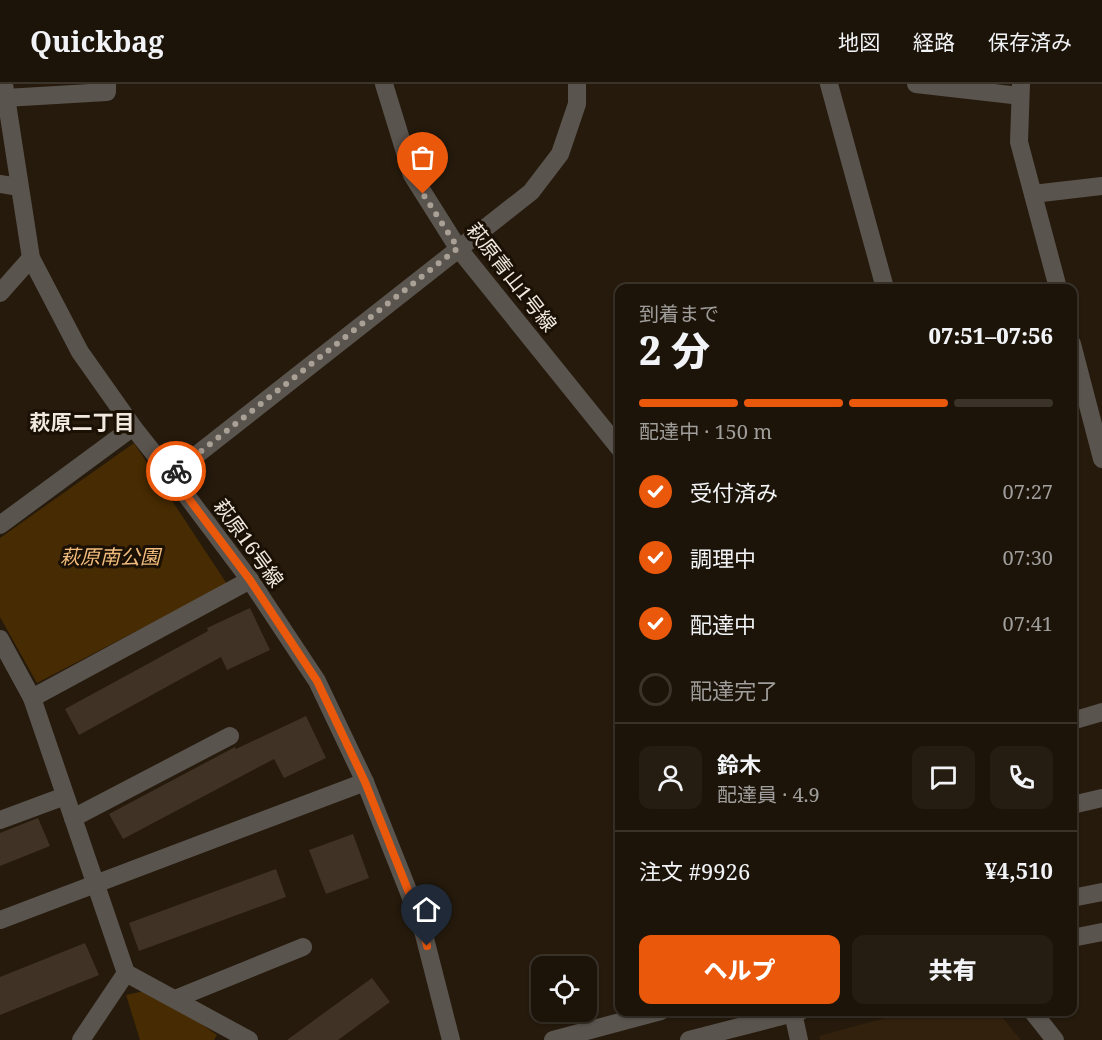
<!DOCTYPE html>
<html lang="ja">
<meta charset="utf-8">
<style>
:root{--surface:#1c1409;--page:#251d12;--text:#f1f3f6;--muted:#a09e9c;--line:#3a332a;--accent:#ea580c}
body{margin:0;font-family:"Noto Serif","Noto Sans JP",serif;background:var(--page);color:var(--text);height:100vh;display:flex;flex-direction:column;font-size:22px;white-space:nowrap}
*{box-sizing:border-box;margin:0}
p{font-size:20px;color:var(--muted)}
.icon{flex:none;width:33px;height:33px;fill:none;stroke:currentColor;stroke-width:2;stroke-linecap:round;stroke-linejoin:round}
.map{position:relative;flex:1;overflow:hidden}
.side{position:absolute;left:615px;top:200px;width:462px;height:732px;display:flex;flex-direction:column;background:var(--surface);border-radius:12px;box-shadow:0 2px 4px #0004,0 0 0 2px var(--line)}
.side>*{flex:none}
.fabs{position:absolute;left:531px;top:872px;display:grid;gap:12px}
.fabs a{display:grid;place-items:center;width:66px;height:66px;border-radius:12px;background:var(--surface);box-shadow:0 2px 4px #0004,0 0 0 2px var(--line);font-size:30px}
.pin{position:absolute;display:grid;place-items:center;width:51px;height:51px;color:#fff;margin:-62px -26px;border-radius:50% 50% 50% 0;rotate:-45deg;box-shadow:0 0 6px #0007}
.pin .icon{rotate:45deg}
.courier{position:absolute;display:grid;place-items:center;width:60px;height:60px;margin:-30px;border:4px solid #ea580c;border-radius:50%;background:#fff;color:#222;box-shadow:0 2px 8px #0007}
.headline em{font-style:normal;font-weight:800}
.headline div{display:flex;flex-direction:column-reverse}
.headline{display:flex;align-items:center;justify-content:space-between;height:102px;padding:0 24px}
h1{font-size:39px;font-weight:800;line-height:45px}
.bar{display:grid;grid-template-columns:repeat(4,1fr);gap:9px 6px;align-content:center;height:72px;padding:0 24px}
.bar i{height:8px;border-radius:4px;background:var(--line)}
.bar .on{background:var(--accent)}
.bar p{grid-column:span 4}
.line{display:flex;align-items:center;gap:15px;padding:0 24px;border-top:2px solid var(--line)}
.line div{flex:1}
.round{display:grid;place-items:center;flex:none;width:63px;height:63px;border-radius:12px;background:var(--page)}
ol{padding:0 24px;list-style:none}
li{display:flex;align-items:center;gap:18px;height:66px}
li p{margin-inline-start:auto}
li .icon{padding:6px;border-radius:50%;background:var(--accent);color:#fff;stroke-width:4}
li:last-child{color:var(--muted)}
li i{width:33px;height:33px;border:3px solid var(--line);border-radius:50%}
.action{display:flex;gap:12px;margin-top:auto;padding:12px 24px}
.action a{flex:1;height:69px;border-radius:12px;background:var(--accent);color:#fff;font-size:24px;font-weight:800;line-height:69px;text-align:center}
.action a+a{background:var(--page);color:var(--text)}
header{display:flex;align-items:center;gap:36px;box-sizing:border-box;height:84px;padding:0 30px;background:var(--surface);border-bottom:2px solid var(--line)}
header strong{font-size:28px}
nav{display:flex;gap:33px;margin-inline-start:auto;font-size:21px}
.map>svg:first-child{display:block}
.built{fill:#31210d}
.green{fill:#472b02}
.building{fill:#403325}
.lines{fill:none;stroke-linecap:round;stroke-linejoin:round}
.minor{stroke:#5a544e;stroke-width:18}
.done{stroke:#aaa196;stroke-width:6;stroke-dasharray:0 10.8}
.route{stroke:#ea580c;stroke-width:8}
.labels{text-anchor:middle;dominant-baseline:central;stroke-width:6;stroke-linejoin:round;paint-order:stroke}
.street-label{font-size:20px;fill:#f1e9e0;stroke:#1b1004}
.park-label{font-size:20px;font-style:italic;fill:#f3bd7d;stroke:#1b1004}
.neighbourhood-label{font-size:21px;font-weight:bold;fill:#f1e9e0;stroke:#1b1004}
</style>
<header>
<strong>Quickbag</strong>
<nav><a>地図</a><a>経路</a><a>保存済み</a></nav>
</header>
<div class="map">
<svg width="1102" height="956" viewBox="0 0 1102 956">
<rect width="100%" height="100%" fill="#251a0c"/>
<path class="built" d="M910,927H997L1021,956H820L819,952Z"/>
<g class="green">
<path d="M134,359L227,500L37,599L0,533V454Z"/>
<path d="M144,907L183,927L217,951L214,956H140L126,911Z"/>
</g>
<g class="building">
<path d="M250,524L270,566L227,586L221,573L79,651L65,625L208,547L207,544Z"/>
<path d="M306,632L326,674L284,694L274,675L123,755L109,730L235,663L236,665Z"/>
<path d="M38,734L50,762L0,782V749Z"/>
<path d="M353,750L369,794L326,810L309,766Z"/>
<path d="M276,785L286,813L139,867L129,839Z"/>
<path d="M85,859L99,891L0,931V893Z"/>
<path d="M372,894L390,918L338,956H287Z"/>
</g>
<g class="lines">
<g class="minor">
<path d="M4,0L31,174L80,268L133,343L171,391L250,496L317,597L365,698L421,839L451,956"/>
<path d="M384,0L412,91L458,164L620,365"/>
<path d="M829,0L885,204"/>
<path d="M916,0L1020,12"/>
<path d="M1021,0L1019,58L1058,204"/>
<path d="M5,14L107,8V0"/>
<path d="M0,100L19,103"/>
<path d="M1033,110L1102,102"/>
<path d="M0,209L31,174"/>
<path d="M1072,260L1102,375"/>
<path d="M171,391L531,108L560,70L577,20V0"/>
<path d="M0,441L133,343"/>
<path d="M0,555L32,614L126,889L249,956"/>
<path d="M32,614L250,496"/>
<path d="M1072,637L1102,628"/>
<path d="M1072,721L1102,714"/>
<path d="M73,734L230,652"/>
<path d="M0,736L65,712"/>
<path d="M1072,814L1102,808"/>
<path d="M0,836L365,698"/>
<path d="M1072,854L1102,848"/>
<path d="M175,915L303,863"/>
<path d="M1032,927L1055,956"/>
<path d="M793,929L799,956"/>
<path d="M81,956L126,889"/>
<path d="M553,956L661,927"/>
<path d="M689,956L801,927"/>
</g>
</g>
<g class="lines">
<path class="done" d="M176,387L458,164L423,110"/>
<path class="route" d="M176,387L171,391L250,496L317,597L365,698L421,839L427,862"/>
</g>
<g class="labels">
<g class="street-label">
<text transform="translate(512 193) rotate(52)">萩原青山1号線</text>
<text transform="translate(249 459) rotate(54)">萩原16号線</text>
</g>
<g class="park-label">
<text x="110" y="472">萩原南公園</text>
</g>
<g class="neighbourhood-label">
<text x="82" y="338">萩原二丁目</text>
</g>
</g>
</svg>
<div class="fabs">
<a><svg class="icon" aria-label="locate" viewBox="0 0 24 24"><circle cx="12" cy="12" r="6"/><path d="M12 2v4M12 18v4M2 12h4M18 12h4"/></svg></a>
</div>
<div class="pin" style="left:423px;top:110px;background:#ea580c"><svg class="icon" aria-label="bag" viewBox="0 0 24 24"><path d="M5 8h14l-1 12H6zM9 8a3 3 0 0 1 6 0"/></svg></div>
<div class="pin" style="left:427px;top:862px;background:#1f2937"><svg class="icon" aria-label="home" viewBox="0 0 24 24"><path d="M3 11l9-7 9 7M6 9v11h12V9"/></svg></div>
<div class="courier" style="left:176px;top:387px"><svg class="icon" aria-label="bike" viewBox="0 0 24 24"><circle cx="6" cy="16" r="4"/><circle cx="18" cy="16" r="4"/><path d="M6 16l4-8h5l3 8M10 8l3 8H6M13 5h3"/></svg></div>
<section class="side">
<div class="headline"><div><h1>2 分</h1><p>到着まで</p></div><em>07:51–07:56</em></div>
<div class="bar"><i class="on"></i><i class="on"></i><i class="on"></i><i></i><p>配達中 · 150 m</p></div>
<ol>
<li><svg class="icon" aria-label="check" viewBox="0 0 24 24"><path d="M5 12l5 5 9-10"/></svg>受付済み<p>07:27</p></li>
<li><svg class="icon" aria-label="check" viewBox="0 0 24 24"><path d="M5 12l5 5 9-10"/></svg>調理中<p>07:30</p></li>
<li><svg class="icon" aria-label="check" viewBox="0 0 24 24"><path d="M5 12l5 5 9-10"/></svg>配達中<p>07:41</p></li>
<li><i></i>配達完了</li>
</ol>
<div class="line" style="height:108px"><a class="round"><svg class="icon" aria-label="person" viewBox="0 0 24 24"><circle cx="12" cy="8" r="4"/><path d="M4 21q1-7 8-7t8 7"/></svg></a><div><b>鈴木</b><p>配達員 · 4.9</p></div><a class="round"><svg class="icon" aria-label="chat" viewBox="0 0 24 24"><path d="M4 5h16v11H9l-5 4z"/></svg></a><a class="round"><svg class="icon" aria-label="phone" viewBox="0 0 24 24"><path d="M5 4h4l2 5-3 2q2 4 5 5l2-3 5 2v4C11 20 4 13 5 4z"/></svg></a></div>
<div class="line" style="height:78px"><div>注文 #9926</div><b>¥4,510</b></div>
<div class="action"><a>ヘルプ</a><a>共有</a></div>
</section>
</div>
